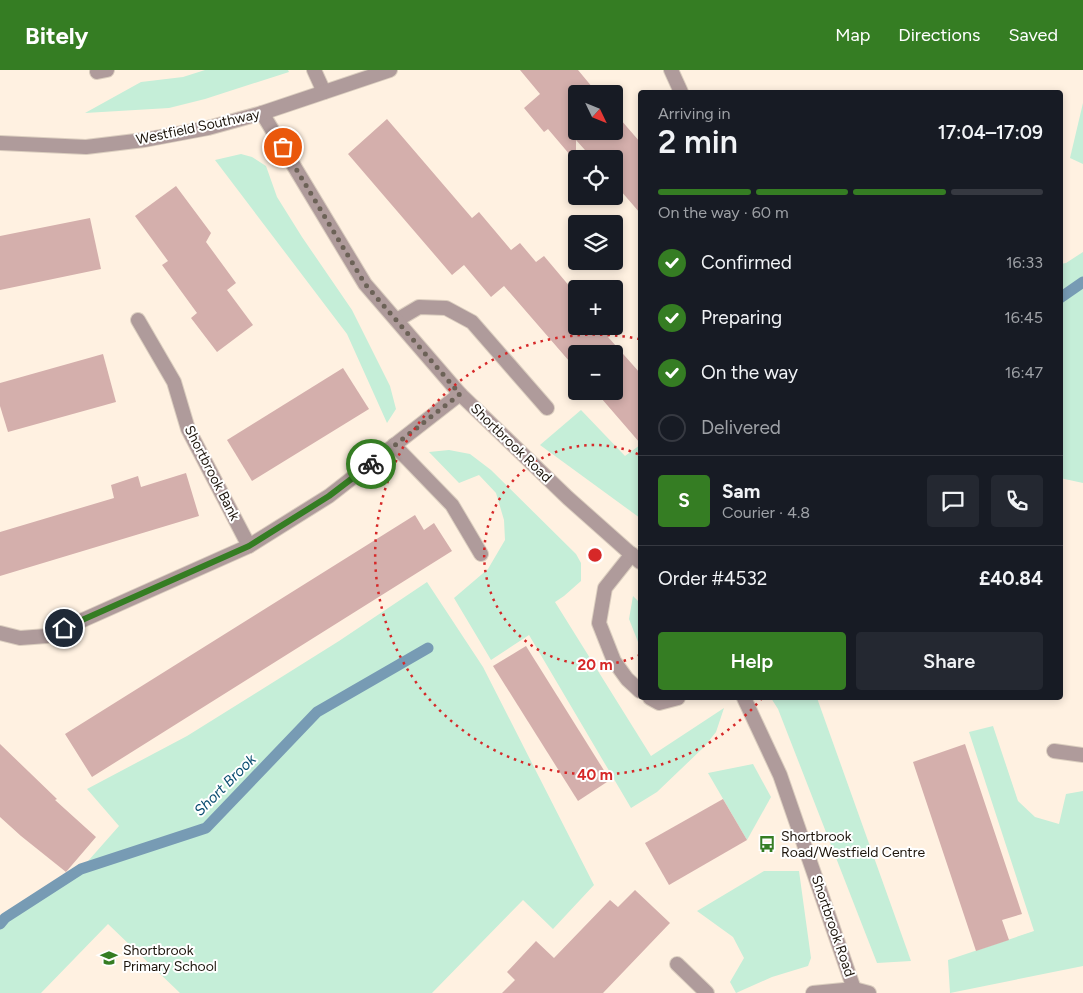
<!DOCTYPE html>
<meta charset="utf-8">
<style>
:root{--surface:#171b24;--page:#242831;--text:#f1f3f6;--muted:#9ea1a6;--line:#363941;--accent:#357d23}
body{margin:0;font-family:Figtree,sans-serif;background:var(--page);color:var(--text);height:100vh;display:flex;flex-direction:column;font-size:19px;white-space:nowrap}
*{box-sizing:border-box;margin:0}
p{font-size:16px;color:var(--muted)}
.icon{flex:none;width:28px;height:28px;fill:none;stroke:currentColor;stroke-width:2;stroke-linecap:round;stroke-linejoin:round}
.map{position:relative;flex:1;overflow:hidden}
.side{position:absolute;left:638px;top:20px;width:425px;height:610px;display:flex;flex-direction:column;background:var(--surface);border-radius:5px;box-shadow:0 2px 8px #0003}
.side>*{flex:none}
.needle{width:32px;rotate:133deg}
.buttons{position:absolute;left:568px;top:15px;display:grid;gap:10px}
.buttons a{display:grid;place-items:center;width:55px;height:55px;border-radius:5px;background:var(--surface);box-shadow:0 2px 8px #0003;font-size:25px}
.pin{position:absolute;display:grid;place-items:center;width:42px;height:42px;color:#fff;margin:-21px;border:2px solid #fff;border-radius:50%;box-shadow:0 1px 5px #0007}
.courier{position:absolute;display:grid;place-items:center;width:50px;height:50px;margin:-25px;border:4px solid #357d23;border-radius:50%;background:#fff;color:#222;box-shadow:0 1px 6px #0007}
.head em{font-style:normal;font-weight:600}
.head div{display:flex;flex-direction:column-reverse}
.head{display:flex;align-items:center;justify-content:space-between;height:85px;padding:0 20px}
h1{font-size:32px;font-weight:600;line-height:38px}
.bar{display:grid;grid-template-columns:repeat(4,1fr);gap:8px 5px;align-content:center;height:60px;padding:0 20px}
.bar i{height:6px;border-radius:4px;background:var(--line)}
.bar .selected{background:var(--accent)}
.bar p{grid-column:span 4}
.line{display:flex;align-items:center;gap:12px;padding:0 20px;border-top:1px solid var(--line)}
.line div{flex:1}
.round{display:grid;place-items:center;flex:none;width:52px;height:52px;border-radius:5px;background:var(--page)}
ol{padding:0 20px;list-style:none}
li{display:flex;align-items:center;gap:15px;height:55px}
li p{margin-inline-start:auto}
li .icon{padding:5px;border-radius:50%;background:var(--accent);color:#fff;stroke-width:4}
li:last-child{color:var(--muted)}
li i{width:28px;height:28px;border:2px solid var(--line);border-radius:50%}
.action{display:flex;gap:10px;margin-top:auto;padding:10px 20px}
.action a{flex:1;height:58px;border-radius:5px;background:var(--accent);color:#fff;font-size:20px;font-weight:600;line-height:58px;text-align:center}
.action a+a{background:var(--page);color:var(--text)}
header{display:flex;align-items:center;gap:30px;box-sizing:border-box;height:70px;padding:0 25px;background:var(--accent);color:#fff}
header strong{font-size:24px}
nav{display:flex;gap:28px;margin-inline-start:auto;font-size:18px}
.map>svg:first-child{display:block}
.green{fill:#c5eed8}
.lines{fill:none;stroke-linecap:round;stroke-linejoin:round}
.stream{stroke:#779bb4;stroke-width:11}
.building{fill:#d4afac}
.service-casing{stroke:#dbcebf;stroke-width:16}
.minor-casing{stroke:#dbcebf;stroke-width:16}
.service{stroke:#af9b9b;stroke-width:14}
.minor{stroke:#af9b9b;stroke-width:14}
.done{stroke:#6c6257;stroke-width:5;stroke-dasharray:0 9}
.route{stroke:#357d23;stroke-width:6}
.ring{fill:none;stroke:#d62828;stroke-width:2.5;stroke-dasharray:2.5 5}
.labels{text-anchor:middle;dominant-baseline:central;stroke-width:4;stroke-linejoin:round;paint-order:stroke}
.street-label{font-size:14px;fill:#1d150c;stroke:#fff}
.poi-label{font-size:14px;fill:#1d150c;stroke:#fff;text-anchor:start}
.water-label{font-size:15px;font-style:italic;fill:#0c4e71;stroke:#fff}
.centre{fill:#d62828;stroke:#fff;stroke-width:2.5}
.ring-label{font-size:15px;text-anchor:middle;font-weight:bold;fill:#d62828;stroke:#fff;stroke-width:4;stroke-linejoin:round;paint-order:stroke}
</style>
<header>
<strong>Bitely</strong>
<nav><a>Map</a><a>Directions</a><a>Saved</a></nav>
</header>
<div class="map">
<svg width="1083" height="923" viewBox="0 0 1083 923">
<rect width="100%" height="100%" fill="#fff1e1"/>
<g class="green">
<path d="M205,0H288L289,2L205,29L169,38L85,43L141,12L183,7Z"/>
<path d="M1083,33V94L1070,88Z"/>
<path d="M241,84L252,87L266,96L277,127L302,167L352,240L390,316L396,339L387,353L347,264L215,90Z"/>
<path d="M1083,182V413L1060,408V194L1066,193Z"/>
<path d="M581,340L625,386L640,375V448L540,375Z"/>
<path d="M449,380L470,384L491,400L576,484L581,493V511L564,526L555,532L651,686L724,638L716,662L704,677L657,722L631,738L529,565L491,590L454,528L488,499L505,470L504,450L496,423L479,405L459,413L429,382Z"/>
<path d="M427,512L483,597L594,815L553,859L523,830L432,923H180L108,854L41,923H0V854L5,848L81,799L119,756L87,719L187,666L339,571Z"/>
<path d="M633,526L640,533V577L629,549Z"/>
<path d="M771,628H817L911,891L877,893L778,639Z"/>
<path d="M993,656L1018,731L1035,747L1059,754L1066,724L1083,721V896L950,923L948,890L1034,861L969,662Z"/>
<path d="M753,694L771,727L747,770L708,703Z"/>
<path d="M764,801H799L811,888L808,896L772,907L736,923L730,912L744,888L733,867L697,841Z"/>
</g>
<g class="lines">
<g class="stream">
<path d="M1060,228L1083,212"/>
<path d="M0,854L5,848L81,799L206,758L317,642L428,578"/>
</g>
</g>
<g class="building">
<path d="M520,0H578L598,24H576V61H614V42L640,72V143L614,113V89H593L576,70V92L548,59L544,62L524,38L540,24Z"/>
<path d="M387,49L472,148L479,142L511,180L520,173L536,192L544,186L576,224V256H614V249L620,257L608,267L640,303V373L595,321H614V284H576V299L504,216L491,227L464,195L452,205L348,84Z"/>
<path d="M176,116L211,163L206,172L236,213L227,220L253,255L217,282L191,248L197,243L162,195L168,191L135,146Z"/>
<path d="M90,148L101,199L0,220V166Z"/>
<path d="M103,284L116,332L8,362L0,336V313Z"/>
<path d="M343,298L369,339L252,411L227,370Z"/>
<path d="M186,403L199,446L0,506V462L114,428L111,415L138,406L141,417Z"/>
<path d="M415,445L424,460L434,453L452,481L92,707L65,664Z"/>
<path d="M526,576L610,710L578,731L493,596Z"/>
<path d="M0,674L57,729L55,730L96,767L66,802L21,766L0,747Z"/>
<path d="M965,674L1022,844L1002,850L1009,870L976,881L913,692Z"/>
<path d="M723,729L747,770L669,815L645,773Z"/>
<path d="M635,820L670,853L603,923H502L515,910L507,902L536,871L554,888L610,830L618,837Z"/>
</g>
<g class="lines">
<g class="service-casing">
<g id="service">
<path d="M397,250L419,237L446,238L472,252L547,338"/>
<path d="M394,375L452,435L481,484"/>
<path d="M632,484L605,518L599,553L614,591L627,609L640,621"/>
<path d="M650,628L659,633L678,628"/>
<path d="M677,894L707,923"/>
</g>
</g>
<g class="minor-casing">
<g id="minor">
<path d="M314,0L324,22"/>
<path d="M671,0L681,22"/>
<path d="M97,2L107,0"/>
<path d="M262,43L365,214L460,324L568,428L640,492"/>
<path d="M0,73L86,77L144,70L208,58L262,43L390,0"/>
<path d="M138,250L174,312L188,359L249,476"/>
<path d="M0,563L20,568L47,566L249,476L329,426L460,324"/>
<path d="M744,628L780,705L854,919"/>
<path d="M1054,681L1083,685"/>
<path d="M813,923L854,919L869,923"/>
</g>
</g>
<use href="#service" class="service"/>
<use href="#minor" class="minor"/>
</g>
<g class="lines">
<path class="done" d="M283,77L365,214L460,324L371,394"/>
<path class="route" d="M64,558L249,476L329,426L371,394"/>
</g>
<g class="ring">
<path d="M640 585A110 110 0 1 1 640 385"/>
<path d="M762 628A220 220 0 1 1 639 269"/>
</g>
<defs>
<g id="bus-bare" transform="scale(1.35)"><path d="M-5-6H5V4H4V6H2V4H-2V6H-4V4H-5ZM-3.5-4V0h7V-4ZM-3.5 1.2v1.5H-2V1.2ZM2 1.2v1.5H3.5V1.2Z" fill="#357d23" stroke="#fff" stroke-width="2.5" paint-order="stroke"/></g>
<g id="school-bare" transform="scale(1.35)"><path d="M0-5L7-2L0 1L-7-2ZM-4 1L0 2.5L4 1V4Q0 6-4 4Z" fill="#357d23" stroke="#fff" stroke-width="2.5" paint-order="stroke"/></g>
</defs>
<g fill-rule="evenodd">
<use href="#bus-bare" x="767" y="774"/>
<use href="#school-bare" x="109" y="888"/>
</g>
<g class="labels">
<g class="street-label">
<text transform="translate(198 57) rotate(-12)">Westfield Southway</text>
<text transform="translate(511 373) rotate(44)">Shortbrook Road</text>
<text transform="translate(212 403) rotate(63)">Shortbrook Bank</text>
<text transform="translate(833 856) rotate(71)">Shortbrook Road</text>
</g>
<g class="poi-label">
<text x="781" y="766">Shortbrook<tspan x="781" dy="16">Road/Westfield Centre</tspan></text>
<text x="123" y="880">Shortbrook<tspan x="123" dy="16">Primary School</tspan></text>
</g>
<g class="water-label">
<text transform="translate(225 715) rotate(-45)">Short Brook</text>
</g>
</g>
<circle cx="595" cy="485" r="8" class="centre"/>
<g class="ring-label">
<text x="595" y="600">20 m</text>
<text x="595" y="710">40 m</text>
</g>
</svg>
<div class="buttons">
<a><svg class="needle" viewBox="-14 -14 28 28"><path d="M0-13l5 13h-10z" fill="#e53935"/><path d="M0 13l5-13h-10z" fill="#9ea1a6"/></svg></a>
<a><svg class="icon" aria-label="locate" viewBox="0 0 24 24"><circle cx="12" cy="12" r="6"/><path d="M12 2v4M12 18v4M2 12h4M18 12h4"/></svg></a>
<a><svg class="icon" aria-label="layers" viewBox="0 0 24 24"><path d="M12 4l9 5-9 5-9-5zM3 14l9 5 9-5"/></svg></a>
<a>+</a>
<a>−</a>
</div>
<div class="pin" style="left:283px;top:77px;background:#ea580c"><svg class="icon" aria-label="bag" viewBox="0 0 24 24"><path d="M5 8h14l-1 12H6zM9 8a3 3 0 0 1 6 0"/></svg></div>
<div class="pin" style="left:64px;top:558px;background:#1f2937"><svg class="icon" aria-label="home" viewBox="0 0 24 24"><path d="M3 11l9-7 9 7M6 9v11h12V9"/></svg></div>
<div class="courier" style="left:371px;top:394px"><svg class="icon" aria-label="bike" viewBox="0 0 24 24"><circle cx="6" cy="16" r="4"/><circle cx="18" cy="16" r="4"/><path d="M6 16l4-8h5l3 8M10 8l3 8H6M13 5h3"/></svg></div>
<section class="side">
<div class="head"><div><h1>2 min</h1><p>Arriving in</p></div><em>17:04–17:09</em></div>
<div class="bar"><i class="selected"></i><i class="selected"></i><i class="selected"></i><i></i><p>On the way · 60 m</p></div>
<ol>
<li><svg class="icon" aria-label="check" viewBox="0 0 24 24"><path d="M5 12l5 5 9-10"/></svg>Confirmed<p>16:33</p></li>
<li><svg class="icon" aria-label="check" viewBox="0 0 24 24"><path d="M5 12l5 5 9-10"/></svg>Preparing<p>16:45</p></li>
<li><svg class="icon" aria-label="check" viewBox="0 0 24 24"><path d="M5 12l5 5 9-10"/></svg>On the way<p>16:47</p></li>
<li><i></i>Delivered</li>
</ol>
<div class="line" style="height:90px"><b class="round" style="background:var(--accent);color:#fff">S</b><div><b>Sam</b><p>Courier · 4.8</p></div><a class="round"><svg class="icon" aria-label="chat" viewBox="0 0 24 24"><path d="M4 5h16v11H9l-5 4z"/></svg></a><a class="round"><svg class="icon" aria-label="phone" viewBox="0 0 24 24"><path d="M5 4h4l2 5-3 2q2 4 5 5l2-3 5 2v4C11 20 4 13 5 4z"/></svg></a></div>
<div class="line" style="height:65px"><div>Order #4532</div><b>£40.84</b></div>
<div class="action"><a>Help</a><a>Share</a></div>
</section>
</div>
